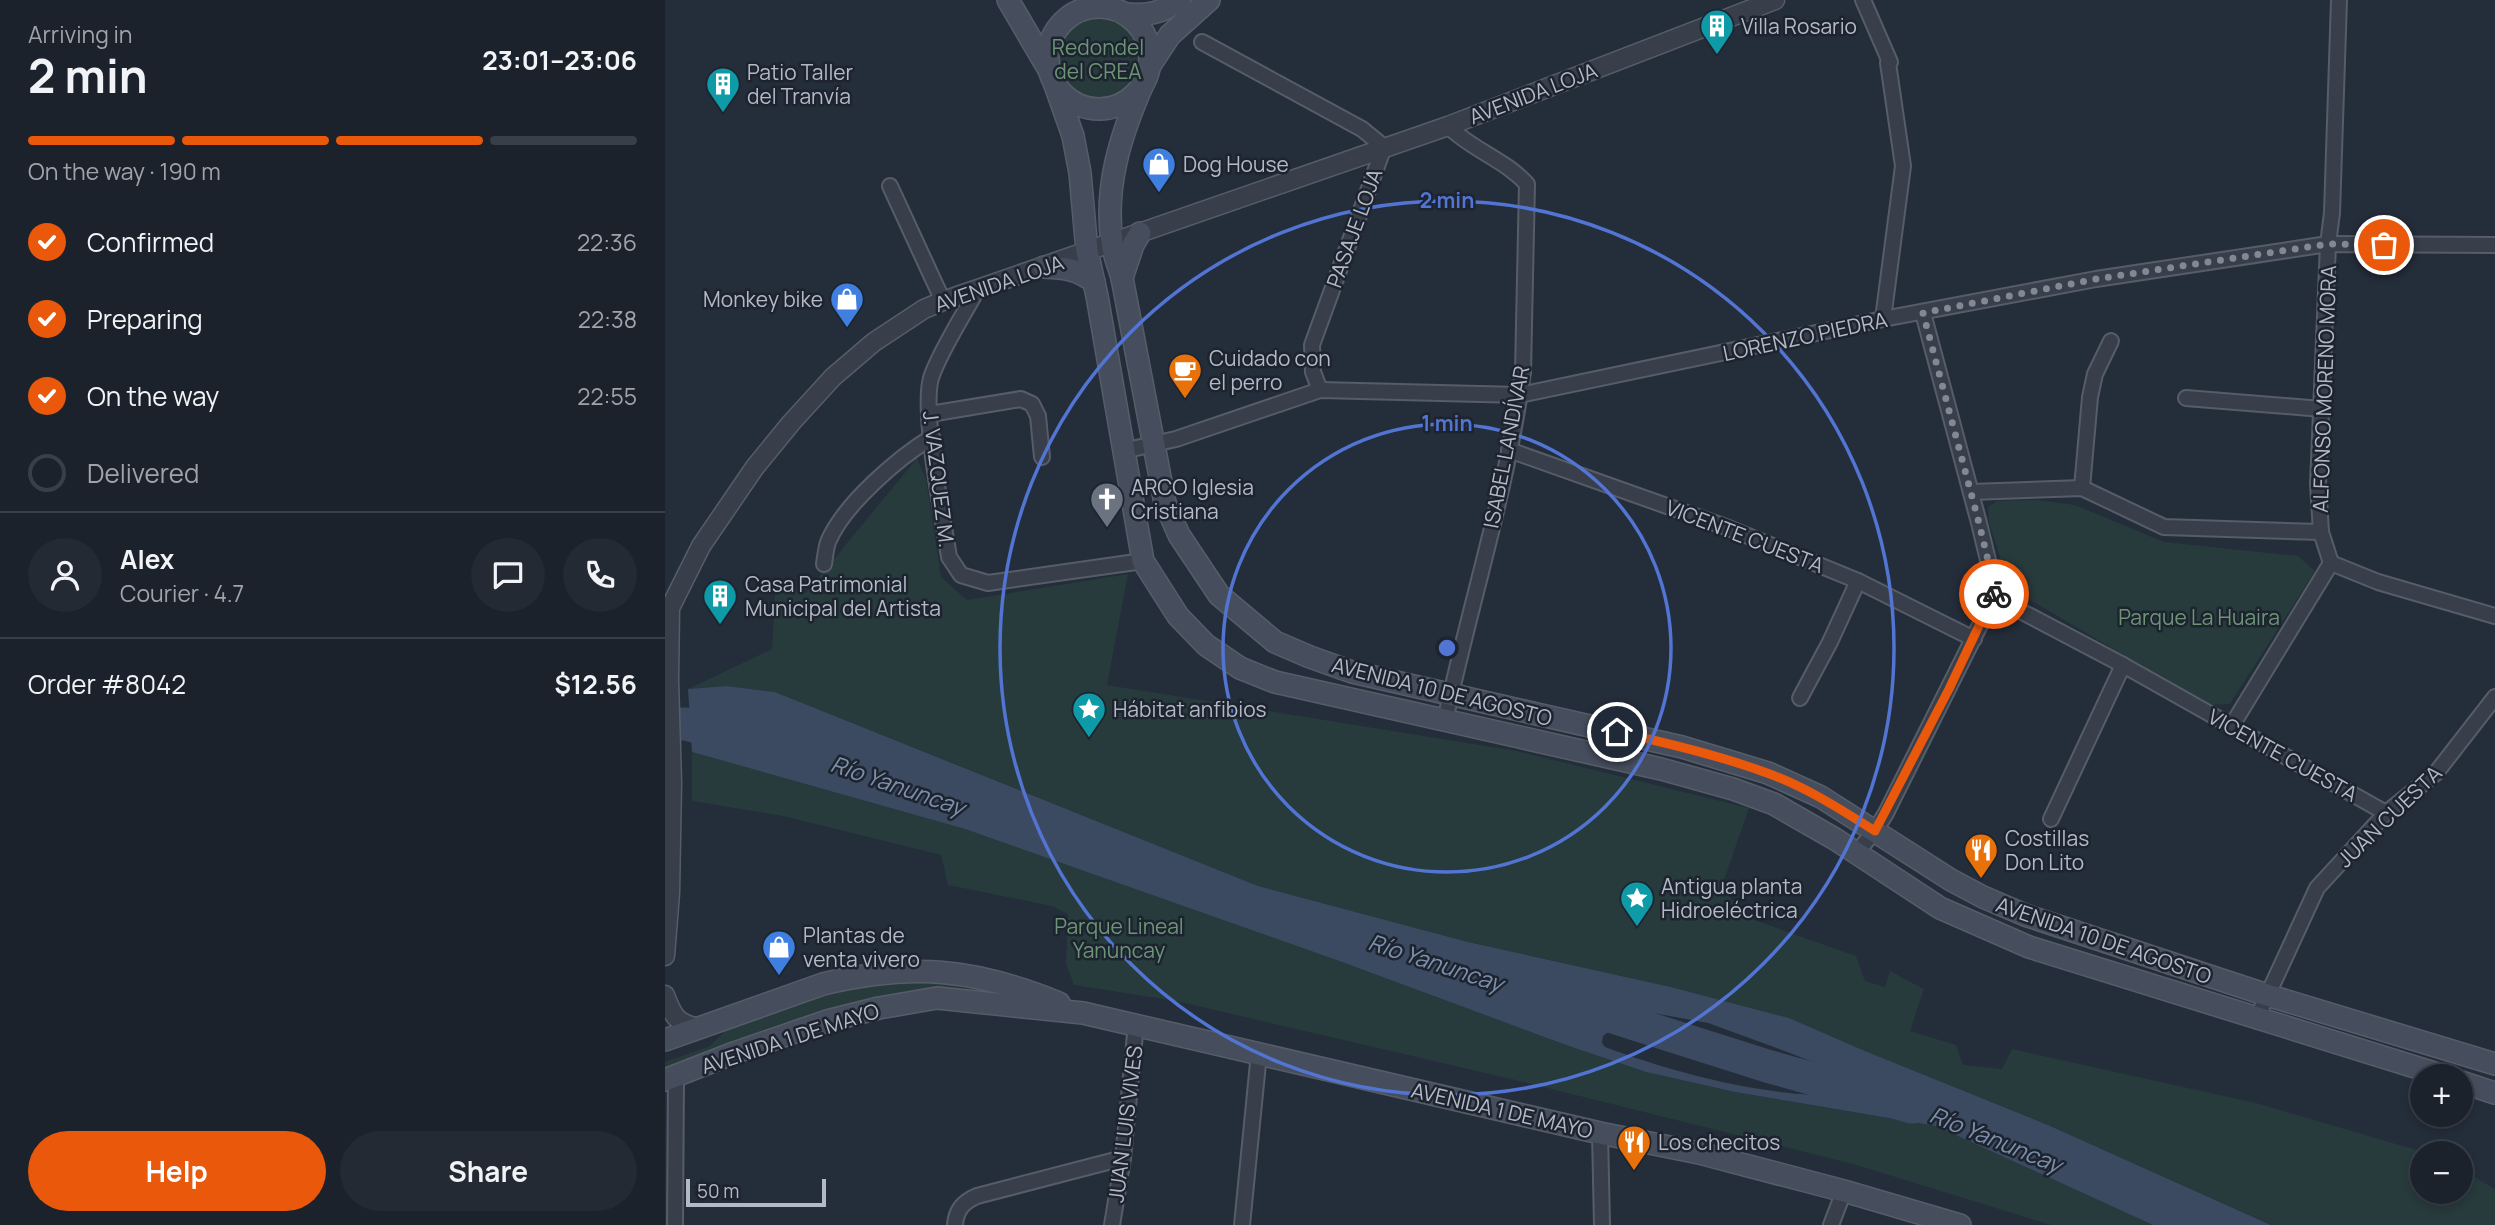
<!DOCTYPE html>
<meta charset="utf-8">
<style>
:root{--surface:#1b222c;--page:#242a34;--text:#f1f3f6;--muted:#a0a4a9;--line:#393f48;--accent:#ea580c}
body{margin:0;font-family:Manrope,sans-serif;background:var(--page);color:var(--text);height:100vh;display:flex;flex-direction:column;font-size:26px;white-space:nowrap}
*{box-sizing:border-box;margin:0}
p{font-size:23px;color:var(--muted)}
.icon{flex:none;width:38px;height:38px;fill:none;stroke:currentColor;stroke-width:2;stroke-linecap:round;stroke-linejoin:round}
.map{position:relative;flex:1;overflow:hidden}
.sheet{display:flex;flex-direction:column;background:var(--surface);width:665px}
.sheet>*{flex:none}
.fabs{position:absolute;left:1745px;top:1064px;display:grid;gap:14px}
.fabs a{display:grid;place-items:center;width:63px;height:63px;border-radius:50%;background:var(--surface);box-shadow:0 4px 10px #0003,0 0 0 2px var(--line);font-size:35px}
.scale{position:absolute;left:21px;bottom:18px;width:140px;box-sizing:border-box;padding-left:7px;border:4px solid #b3bac6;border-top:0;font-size:19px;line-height:24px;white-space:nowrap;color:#b3bac6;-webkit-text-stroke:5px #1d242f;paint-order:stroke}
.pin{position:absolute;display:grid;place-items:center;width:60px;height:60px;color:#fff;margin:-30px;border:4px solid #fff;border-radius:50%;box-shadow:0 2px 7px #0007}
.courier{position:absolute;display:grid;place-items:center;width:70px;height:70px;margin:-35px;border:5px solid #ea580c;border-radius:50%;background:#fff;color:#222;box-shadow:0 2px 9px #0007}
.head em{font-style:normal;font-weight:700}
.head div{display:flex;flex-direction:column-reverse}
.head{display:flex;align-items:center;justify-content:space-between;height:119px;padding:0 28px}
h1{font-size:46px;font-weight:700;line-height:52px}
.bar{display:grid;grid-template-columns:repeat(4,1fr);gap:10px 7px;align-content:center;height:84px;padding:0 28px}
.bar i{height:9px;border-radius:5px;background:var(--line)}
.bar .active{background:var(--accent)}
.bar p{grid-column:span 4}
.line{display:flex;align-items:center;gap:18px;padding:0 28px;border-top:2px solid var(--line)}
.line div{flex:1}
.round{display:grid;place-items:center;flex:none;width:74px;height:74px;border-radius:37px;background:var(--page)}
ol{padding:0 28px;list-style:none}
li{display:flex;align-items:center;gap:21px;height:77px}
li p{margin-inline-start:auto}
li .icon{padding:7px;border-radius:50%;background:var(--accent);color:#fff;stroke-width:4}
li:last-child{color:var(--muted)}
li i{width:38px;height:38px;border:4px solid var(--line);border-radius:50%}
.primary-button{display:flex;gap:14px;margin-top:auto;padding:14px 28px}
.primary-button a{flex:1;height:80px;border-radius:42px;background:var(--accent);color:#fff;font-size:28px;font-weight:700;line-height:80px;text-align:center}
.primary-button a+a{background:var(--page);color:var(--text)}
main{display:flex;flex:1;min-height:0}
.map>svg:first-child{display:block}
.green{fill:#273a3c}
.water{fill:#3b4a61;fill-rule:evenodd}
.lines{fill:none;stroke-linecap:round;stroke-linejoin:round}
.river{stroke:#3b4a61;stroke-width:33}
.minor-casing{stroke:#565d68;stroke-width:18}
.tertiary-casing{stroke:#565d68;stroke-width:21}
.secondary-casing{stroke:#565d68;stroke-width:24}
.minor{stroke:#383f4a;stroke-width:14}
.tertiary{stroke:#383f4a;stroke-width:18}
.secondary{stroke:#464e5d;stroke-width:21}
.done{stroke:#818995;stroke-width:7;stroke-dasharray:0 12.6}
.route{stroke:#ea580c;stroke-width:9}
.ring{fill:none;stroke:#5274d2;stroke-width:3.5}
.labels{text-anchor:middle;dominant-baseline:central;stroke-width:5;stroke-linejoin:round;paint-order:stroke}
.poi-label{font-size:21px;fill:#b3bac6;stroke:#1d242f;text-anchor:start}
.park-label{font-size:21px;fill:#6c9576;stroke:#1d242f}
.street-label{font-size:21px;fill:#b3bac6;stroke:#1d242f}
.water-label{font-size:23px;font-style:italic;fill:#7d8fab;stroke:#1d242f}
.centre{fill:#5274d2;stroke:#1d242f;stroke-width:3.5}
.ring-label{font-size:21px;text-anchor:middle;font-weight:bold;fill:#5274d2;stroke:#1d242f;stroke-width:5;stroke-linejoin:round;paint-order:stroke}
</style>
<main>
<section class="sheet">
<div class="head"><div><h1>2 min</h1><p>Arriving in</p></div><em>23:01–23:06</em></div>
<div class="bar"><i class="active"></i><i class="active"></i><i class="active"></i><i></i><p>On the way · 190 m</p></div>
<ol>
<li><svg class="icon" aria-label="check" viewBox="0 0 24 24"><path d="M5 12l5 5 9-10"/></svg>Confirmed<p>22:36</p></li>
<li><svg class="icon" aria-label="check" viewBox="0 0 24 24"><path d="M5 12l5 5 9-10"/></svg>Preparing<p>22:38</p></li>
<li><svg class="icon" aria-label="check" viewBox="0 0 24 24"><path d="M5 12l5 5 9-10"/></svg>On the way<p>22:55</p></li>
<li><i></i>Delivered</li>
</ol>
<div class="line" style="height:126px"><a class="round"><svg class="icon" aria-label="person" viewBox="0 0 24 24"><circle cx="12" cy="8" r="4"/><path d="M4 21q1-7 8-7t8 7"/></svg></a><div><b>Alex</b><p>Courier · 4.7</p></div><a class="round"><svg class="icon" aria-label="chat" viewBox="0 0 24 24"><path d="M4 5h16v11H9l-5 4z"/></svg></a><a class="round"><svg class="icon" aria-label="phone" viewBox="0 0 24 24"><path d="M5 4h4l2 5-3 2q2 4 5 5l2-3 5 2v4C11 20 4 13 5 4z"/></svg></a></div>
<div class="line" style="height:91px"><div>Order #8042</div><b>$12.56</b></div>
<div class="primary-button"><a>Help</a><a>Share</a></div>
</section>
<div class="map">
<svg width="1830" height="1225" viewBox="0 0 1830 1225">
<rect width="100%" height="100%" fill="#242d3a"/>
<g class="green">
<circle cx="433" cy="59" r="43"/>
<path d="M252,458L261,479L276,577L302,600L463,574L442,685L852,751L1084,808L1057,886L1078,916L1191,956L1200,981L1220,987L1225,971L1259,989L1245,1031L1291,1045L1298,1065L1337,1069L1347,1049L1591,1103L1762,1153H1757V1192H1796V1169L1830,1189V1225H1607L1383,1125L1200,1051L1124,1018L1006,987L803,942L593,886L110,692L62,686L23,689L107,649L111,580L141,593Z"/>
<path d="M1374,500L1410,505L1499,542L1633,556L1650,571L1565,704L1543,705L1345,588L1324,523L1323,507L1332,501Z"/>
<path d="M27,752L300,829L677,962L901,1045L981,1072L1070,1092L1271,1126L1488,1225H1386L1188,1164L846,1079L511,1001L409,985L401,964L403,914L387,906L283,885L276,855L118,816L27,801Z"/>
<path d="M248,973L364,993L271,997L0,1078V1062L45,1046L75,1016L159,987Z"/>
</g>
<path class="water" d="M62,686L110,692L593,886L803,942L1006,987L1124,1018L1200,1051L1383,1125L1606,1225H1488L1271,1126L1070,1092L981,1072L901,1045L677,962L300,829L27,752L23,689ZM972,1010L1043,1023L1125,1053L1217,1090L1214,1094C1125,1103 1023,1078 940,1047L937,1043L938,1036Z"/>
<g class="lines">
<g class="river">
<path d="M0,724H21L70,737"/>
<path d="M913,1006L1102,1066L1247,1107"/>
</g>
<g class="minor-casing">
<g id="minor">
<path d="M1198,0L1225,62L1223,63L1238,166L1218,319"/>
<path d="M1674,0L1667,213L1663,244L1653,484L1656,532L1666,563L1713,582L1830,616"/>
<path d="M537,42L697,129L719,147L647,345L648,372L655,390"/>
<path d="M225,186L278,301"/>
<path d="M312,290C298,316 277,348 267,375C255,406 278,518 284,557L296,575L323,583L478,561"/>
<path d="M1521,398L1657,409"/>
<path d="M265,414L356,399L367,404L373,416L377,457"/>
<path d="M844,450L1061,527L1193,581L1309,639"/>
<path d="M458,451L511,439L655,390L855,395L1218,319L1431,279L1663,244L1830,245"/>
<path d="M1417,488L1425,397L1430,374L1446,341"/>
<path d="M1306,492L1417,488L1499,527L1656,532"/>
<path d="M159,564C160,557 161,548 163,542C179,504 233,458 267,437"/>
<path d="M1329,597L1458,665L1721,813"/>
<path d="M1135,698L1165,642L1193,581"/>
<path d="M780,721C805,604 842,490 858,372L862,184C839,159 807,150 783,126"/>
<path d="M1566,727L1666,563"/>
<path d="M1386,819L1458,665"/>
<path d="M1192,852L1210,831L1221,813L1329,597L1328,581L1314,523L1258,313"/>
<path d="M1593,1016L1652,888L1721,813L1771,773L1830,697"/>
<path d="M935,1133L937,1225"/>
<path d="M10,1225L11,1076"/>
<path d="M290,1225C291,1210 298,1202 312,1196L458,1158"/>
<path d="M447,1225L458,1158L471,1024"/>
<path d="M577,1225L594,1053"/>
<path d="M1166,1225L1179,1191"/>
</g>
</g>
<g class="tertiary-casing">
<g id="tertiary">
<path d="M0,956L5,893L7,783L4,680L5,608L36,546L90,467L126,423L168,377L209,342L259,309L278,301L783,126L1110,0"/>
<path d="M0,995C7,1015 12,1024 34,1028"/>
</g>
</g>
<g class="secondary-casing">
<g id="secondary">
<path d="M343,0L384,70"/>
<circle cx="434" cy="58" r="51"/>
<path d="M460,14C482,16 497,13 515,0"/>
<path d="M484,67L505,35L544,0"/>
<path d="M478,84C456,134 439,186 447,242C448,254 454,266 457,278L500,503L514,535L554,595L610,642L645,657L687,672L1017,747L1103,773L1156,797L1286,880L1318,897L1360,915L1602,995L1830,1064"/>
<path d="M390,85L408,136L415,173L422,251L432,296L478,561L513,616L541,645L575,668L610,682L996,769L1068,789L1109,804L1170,839L1275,908L1364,947L1779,1076"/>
<path d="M379,267C400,268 413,269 429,282"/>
<path d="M457,278L468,245L475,233"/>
<path d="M0,1040L158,984C248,963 308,968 394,1003"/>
<path d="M0,1080L69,1053L162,1021L214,1008L272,998L418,1013L935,1133L1034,1153L1179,1191L1295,1225"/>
<path d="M1796,1082L1830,1093"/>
</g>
</g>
<use href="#minor" class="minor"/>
<use href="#tertiary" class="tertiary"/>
<use href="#secondary" class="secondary"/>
</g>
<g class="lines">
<path class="done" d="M1329,594L1328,581L1314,523L1258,313L1431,279L1663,244L1719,245"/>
<path class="route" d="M952,732C1003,743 1053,755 1102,773C1141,787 1175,809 1210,831L1284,689L1329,594"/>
</g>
<g class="ring">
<circle cx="782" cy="648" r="224"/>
<circle cx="782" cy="648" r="447"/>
</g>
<defs>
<g id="building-pin" transform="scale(1.75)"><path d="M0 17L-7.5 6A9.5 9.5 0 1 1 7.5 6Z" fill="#0f9aa8" stroke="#1d242f"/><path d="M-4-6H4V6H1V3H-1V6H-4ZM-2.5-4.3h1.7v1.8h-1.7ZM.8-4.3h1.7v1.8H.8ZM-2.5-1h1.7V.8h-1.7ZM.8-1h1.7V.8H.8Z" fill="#fff"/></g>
<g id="shop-pin" transform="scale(1.75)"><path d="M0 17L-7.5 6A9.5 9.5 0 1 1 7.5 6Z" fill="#3f7fe0" stroke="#1d242f"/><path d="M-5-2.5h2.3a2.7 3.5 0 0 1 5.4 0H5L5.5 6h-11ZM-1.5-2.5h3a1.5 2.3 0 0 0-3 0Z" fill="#fff"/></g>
<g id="cafe-pin" transform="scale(1.75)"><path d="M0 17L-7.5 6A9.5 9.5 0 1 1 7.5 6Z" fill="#e8710a" stroke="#1d242f"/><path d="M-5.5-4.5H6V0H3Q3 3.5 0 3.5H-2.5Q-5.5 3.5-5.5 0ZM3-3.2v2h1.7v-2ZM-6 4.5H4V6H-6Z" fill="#fff"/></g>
<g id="church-pin" transform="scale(1.75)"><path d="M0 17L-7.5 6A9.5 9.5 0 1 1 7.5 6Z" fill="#6b7280" stroke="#1d242f"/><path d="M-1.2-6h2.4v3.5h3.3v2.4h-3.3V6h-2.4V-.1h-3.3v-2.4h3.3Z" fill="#fff"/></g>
<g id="sight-pin" transform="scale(1.75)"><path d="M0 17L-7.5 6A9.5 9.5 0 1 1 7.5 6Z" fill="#0f9aa8" stroke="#1d242f"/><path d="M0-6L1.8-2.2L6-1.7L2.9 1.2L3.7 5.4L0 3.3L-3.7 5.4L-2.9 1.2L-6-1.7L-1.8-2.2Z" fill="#fff"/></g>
<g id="restaurant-pin" transform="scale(1.75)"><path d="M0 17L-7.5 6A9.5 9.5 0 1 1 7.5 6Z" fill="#e8710a" stroke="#1d242f"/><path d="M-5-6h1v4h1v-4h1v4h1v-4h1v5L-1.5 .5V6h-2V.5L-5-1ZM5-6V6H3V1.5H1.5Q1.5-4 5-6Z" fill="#fff"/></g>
</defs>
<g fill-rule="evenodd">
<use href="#building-pin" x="1052" y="26"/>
<use href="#building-pin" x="58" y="84"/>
<use href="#shop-pin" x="494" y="164"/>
<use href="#shop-pin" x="182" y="299"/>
<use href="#cafe-pin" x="520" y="370"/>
<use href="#church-pin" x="442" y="499"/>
<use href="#building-pin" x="55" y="596"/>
<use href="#sight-pin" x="424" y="709"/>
<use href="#restaurant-pin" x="1316" y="850"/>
<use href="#sight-pin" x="972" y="898"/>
<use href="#shop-pin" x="114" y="947"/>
<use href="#restaurant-pin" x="969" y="1142"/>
</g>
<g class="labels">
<g class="poi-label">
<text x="1076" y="26">Villa Rosario</text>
<text x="82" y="72">Patio Taller<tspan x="82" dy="24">del Tranvía</tspan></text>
<text x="518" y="164">Dog House</text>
<text x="158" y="299" text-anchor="end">Monkey bike</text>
<text x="544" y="358">Cuidado con<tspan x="544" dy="24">el perro</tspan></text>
<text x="466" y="487">ARCO Iglesia<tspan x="466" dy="24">Cristiana</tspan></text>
<text x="80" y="584">Casa Patrimonial<tspan x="80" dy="24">Municipal del Artista</tspan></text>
<text x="448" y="709">Hábitat anfibios</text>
<text x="1340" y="838">Costillas<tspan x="1340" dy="24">Don Lito</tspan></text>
<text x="996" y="886">Antigua planta<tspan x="996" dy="24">Hidroeléctrica</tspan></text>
<text x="138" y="935">Plantas de<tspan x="138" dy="24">venta vivero</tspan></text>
<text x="993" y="1142">Los checitos</text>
</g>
<g class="park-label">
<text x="433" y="47">Redondel<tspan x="433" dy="24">del CREA</tspan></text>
<text x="1534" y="617">Parque La Huaira</text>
<text x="454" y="926">Parque Lineal<tspan x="454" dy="24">Yanuncay</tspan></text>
</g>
<g class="street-label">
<text transform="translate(868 93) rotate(-21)">AVENIDA LOJA</text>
<text transform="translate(689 228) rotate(-70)">PASAJE LOJA</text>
<text transform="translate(334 283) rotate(-19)">AVENIDA LOJA</text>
<text transform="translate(1140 336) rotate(-12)">LORENZO PIEDRA</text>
<text transform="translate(1659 389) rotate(-88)">ALFONSO MORENO MORA</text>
<text transform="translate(841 447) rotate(-79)">ISABEL LANDÍVAR</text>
<text transform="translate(274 479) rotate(83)">J. VAZQUEZ M.</text>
<text transform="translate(1080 536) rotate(21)">VICENTE CUESTA</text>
<text transform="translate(777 691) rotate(14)">AVENIDA 10 DE AGOSTO</text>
<text transform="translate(1618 755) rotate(29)">VICENTE CUESTA</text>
<text transform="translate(1724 816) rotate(-44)">JUAN CUESTA</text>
<text transform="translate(1439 940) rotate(19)">AVENIDA 10 DE AGOSTO</text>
<text transform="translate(125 1038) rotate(-18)">AVENIDA 1 DE MAYO</text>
<text transform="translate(837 1110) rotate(13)">AVENIDA 1 DE MAYO</text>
<text transform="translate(460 1124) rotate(-83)">JUAN LUIS VIVES</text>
</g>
<g class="water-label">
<text transform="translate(233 785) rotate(19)">Río Yanuncay</text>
<text transform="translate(771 962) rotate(18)">Río Yanuncay</text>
<text transform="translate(1331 1139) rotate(22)">Río Yanuncay</text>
</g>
</g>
<circle cx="782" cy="648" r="10" class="centre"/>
<g class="ring-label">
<text x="782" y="208">2 min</text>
<text x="782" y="431">1 min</text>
</g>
</svg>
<div class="fabs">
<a>+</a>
<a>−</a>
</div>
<div class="scale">50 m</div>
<div class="pin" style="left:1719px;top:245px;background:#ea580c"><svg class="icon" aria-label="bag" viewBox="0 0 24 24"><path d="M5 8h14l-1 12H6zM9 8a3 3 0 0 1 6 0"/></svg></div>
<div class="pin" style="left:952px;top:732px;background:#1f2937"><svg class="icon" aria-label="home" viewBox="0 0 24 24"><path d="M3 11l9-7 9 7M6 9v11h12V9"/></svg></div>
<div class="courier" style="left:1329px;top:594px"><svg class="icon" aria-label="bike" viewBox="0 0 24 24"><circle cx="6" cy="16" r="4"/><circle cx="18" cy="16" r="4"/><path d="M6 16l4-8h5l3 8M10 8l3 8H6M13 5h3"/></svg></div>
</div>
</main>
